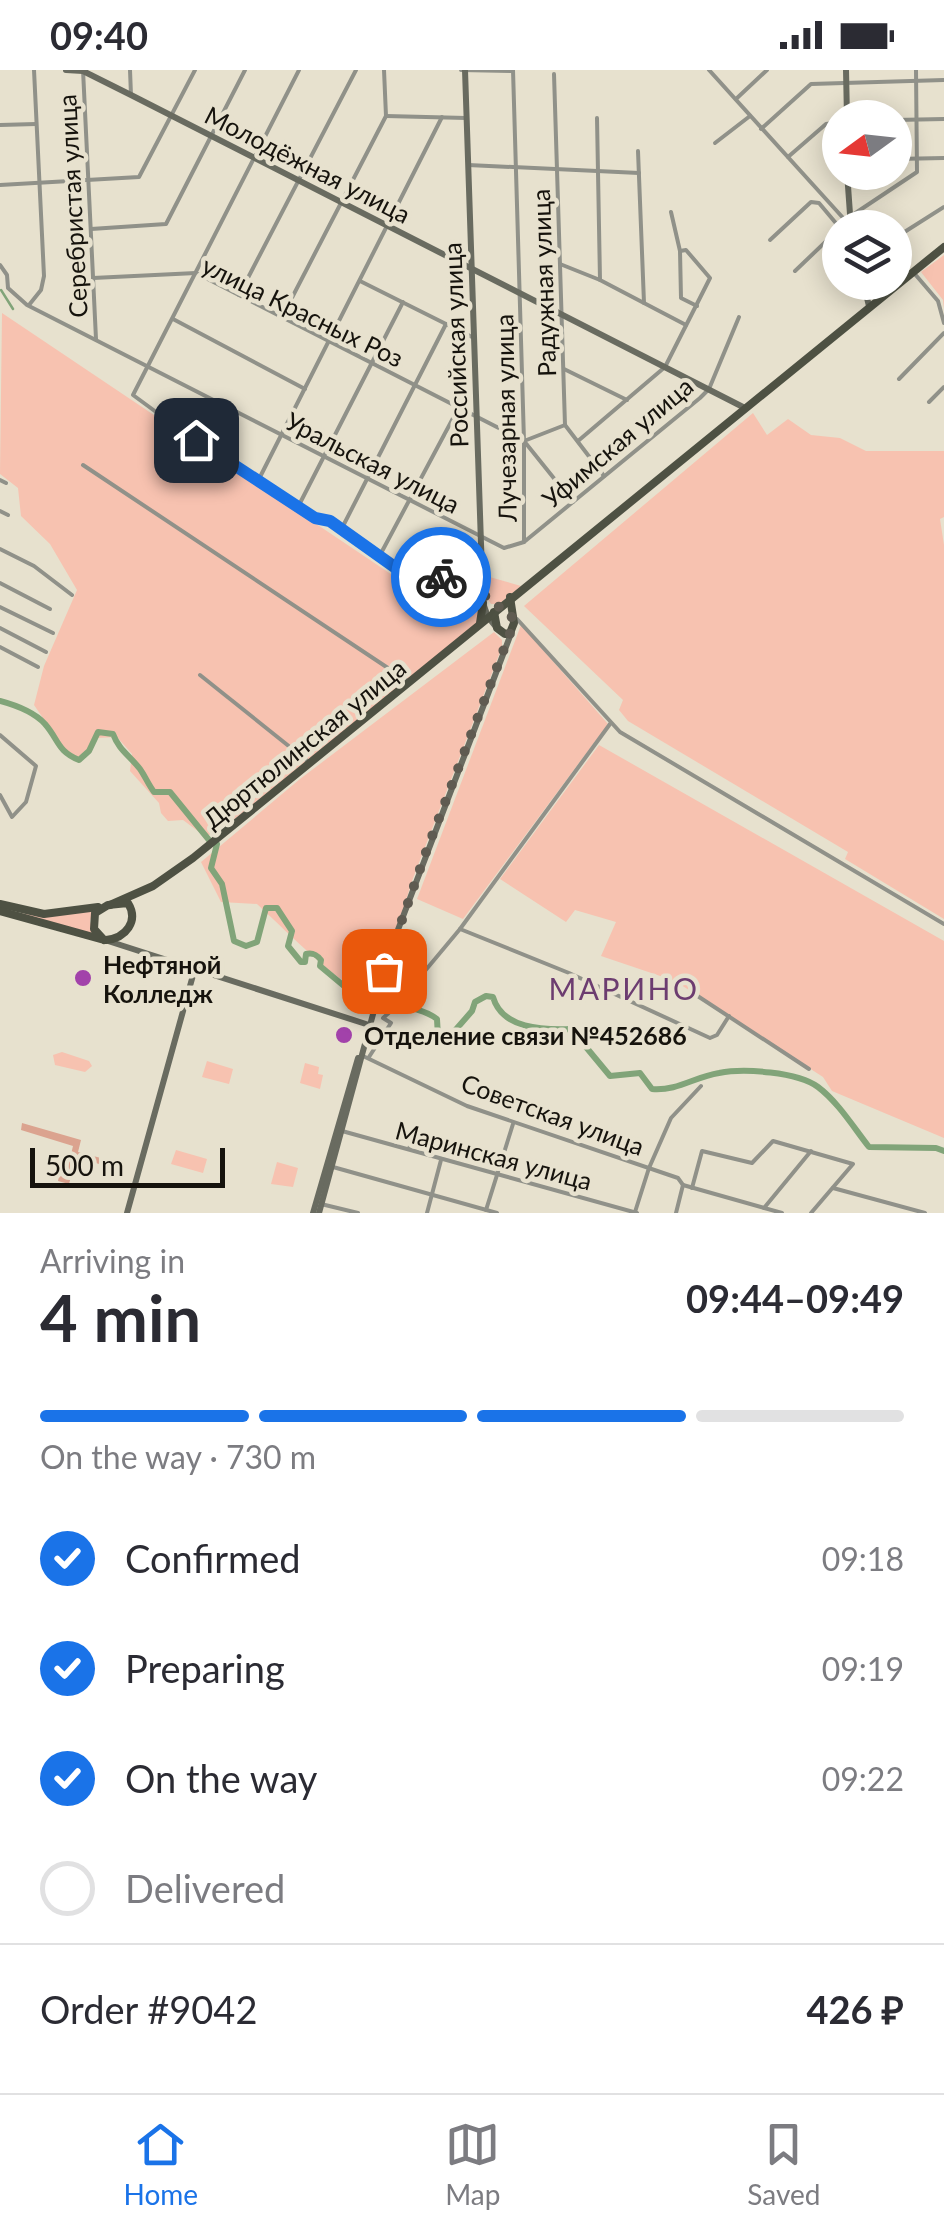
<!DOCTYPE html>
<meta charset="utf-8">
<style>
:root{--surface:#fff;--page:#f7f7f7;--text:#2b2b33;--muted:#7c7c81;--line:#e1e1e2;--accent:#1a73e8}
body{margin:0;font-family:Lato,sans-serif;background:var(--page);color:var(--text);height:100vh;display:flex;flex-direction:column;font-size:38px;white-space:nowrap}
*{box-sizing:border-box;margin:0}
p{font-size:32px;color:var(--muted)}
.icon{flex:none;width:55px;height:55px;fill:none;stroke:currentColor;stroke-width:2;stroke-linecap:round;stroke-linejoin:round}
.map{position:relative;height:1143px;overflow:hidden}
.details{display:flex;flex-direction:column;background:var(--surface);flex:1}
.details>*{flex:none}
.needle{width:65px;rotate:255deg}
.fabs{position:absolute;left:822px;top:30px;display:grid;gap:20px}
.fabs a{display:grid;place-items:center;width:90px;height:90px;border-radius:50%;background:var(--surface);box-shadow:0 5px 25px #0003;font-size:50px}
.scale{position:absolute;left:30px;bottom:25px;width:195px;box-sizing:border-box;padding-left:10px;border:5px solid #16130d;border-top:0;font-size:28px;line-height:35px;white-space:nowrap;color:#16130d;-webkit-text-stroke:8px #e7e1ce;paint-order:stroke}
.pin{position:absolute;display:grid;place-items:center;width:85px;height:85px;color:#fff;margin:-42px;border-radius:20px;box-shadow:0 5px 15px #0006}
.courier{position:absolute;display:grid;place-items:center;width:100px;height:100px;margin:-50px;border:8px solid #1a73e8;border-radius:50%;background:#fff;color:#222;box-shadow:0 2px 12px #0007}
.head em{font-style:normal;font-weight:700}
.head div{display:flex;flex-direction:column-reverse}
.head{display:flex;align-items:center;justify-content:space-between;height:170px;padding:0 40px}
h1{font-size:65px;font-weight:700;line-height:75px}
.bar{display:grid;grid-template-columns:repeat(4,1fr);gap:15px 10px;align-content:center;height:120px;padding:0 40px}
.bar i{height:12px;border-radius:8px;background:var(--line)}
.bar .active{background:var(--accent)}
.bar p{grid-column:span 4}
.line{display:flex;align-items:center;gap:25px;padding:0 40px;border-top:2px solid var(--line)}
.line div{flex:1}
ol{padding:0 40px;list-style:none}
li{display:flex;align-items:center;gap:30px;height:110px}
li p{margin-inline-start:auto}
li .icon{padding:10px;border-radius:50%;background:var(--accent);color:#fff;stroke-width:4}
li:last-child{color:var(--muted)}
li i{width:55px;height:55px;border:5px solid var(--line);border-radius:50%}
.status{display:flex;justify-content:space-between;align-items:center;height:70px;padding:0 50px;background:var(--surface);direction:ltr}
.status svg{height:28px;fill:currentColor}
.menu{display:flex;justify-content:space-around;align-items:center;height:140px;border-top:2px solid var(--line);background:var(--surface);font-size:28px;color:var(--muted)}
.menu a{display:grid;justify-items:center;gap:5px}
.menu .active{color:var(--accent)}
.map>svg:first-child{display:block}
.green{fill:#f7c2b0}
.forest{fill:#dba38f}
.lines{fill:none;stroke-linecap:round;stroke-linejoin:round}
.stream{stroke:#81a479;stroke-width:2.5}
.river{stroke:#81a479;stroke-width:6}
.street{stroke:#909189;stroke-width:4}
.secondary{stroke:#696b60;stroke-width:6}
.primary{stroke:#4e5143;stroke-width:8}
.done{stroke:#5f5b51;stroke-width:10;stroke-dasharray:0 18}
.route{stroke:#1a73e8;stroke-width:12}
.poi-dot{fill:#a242aa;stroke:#e7e1ce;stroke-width:4}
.labels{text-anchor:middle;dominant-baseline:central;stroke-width:9;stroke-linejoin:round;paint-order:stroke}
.street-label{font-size:25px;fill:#16130d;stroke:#e7e1ce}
.poi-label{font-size:25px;font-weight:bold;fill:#16130d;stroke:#e7e1ce;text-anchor:start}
.quarter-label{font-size:30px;letter-spacing:2.5px;fill:#6c3c70;stroke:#e7e1ce}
</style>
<div class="status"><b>09:40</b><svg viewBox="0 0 49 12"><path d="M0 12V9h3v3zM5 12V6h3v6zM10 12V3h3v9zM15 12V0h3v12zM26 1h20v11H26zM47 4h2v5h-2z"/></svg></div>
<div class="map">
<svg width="944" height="1143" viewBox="0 0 944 1143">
<rect width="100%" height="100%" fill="#e7e1ce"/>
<g class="green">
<path d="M944,185V239L943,230L921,202Z"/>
<path d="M2,243L446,541L406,511V506L480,509V516L473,523L456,524V532L473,542L474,534H479L478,552L237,747L206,767L183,750L168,751L161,743L159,733L130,701L132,684L117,667L97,668L91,682L72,690L34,635L44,596L77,520L50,474L21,446L18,418L0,404Z"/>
<path d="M753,343L767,365L788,349L811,365L840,368L866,381H944V447L940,449L944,475V849L845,789L848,782L628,651L619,640L623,630L524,536Z"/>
<path d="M486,506L521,516L499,534H491L487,528Z"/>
<path d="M521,555L608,654L463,849L417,829Z"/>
<path d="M494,562L502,570V577L412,811L375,931C330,907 294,868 257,834L221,832L201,792L300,709Z"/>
<path d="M599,675L944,871V1068L832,1021L823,1007L675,911L601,886L616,852L575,840L566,852L500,809Z"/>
<path d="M94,840L90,851L94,864L14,842L44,847Z"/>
<path d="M62,982L89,991L92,996L85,1002L55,995L53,985Z"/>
<path d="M207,991L233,999L229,1014L202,1007Z"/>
<path d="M305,993L319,997L318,1004L323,1005L320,1019L300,1013Z"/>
<path d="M176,1080L207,1089L203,1103L171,1094Z"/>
<path d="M277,1092L298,1098L293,1117L271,1114Z"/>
</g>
<path class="forest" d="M22,1053L81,1070L78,1082L116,1092L115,1098L76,1088L69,1114L58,1111L61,1096L68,1097L73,1076L21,1060Z"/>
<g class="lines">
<path class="stream" d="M1,220L13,239"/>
<g class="river">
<path d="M0,631C15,635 34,642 45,654C59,670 57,681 79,690L89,681L98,662L113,664C119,680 129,685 140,699C145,706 148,714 154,722H170L209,770"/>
<path d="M217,774L211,798L222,814L234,871L246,876L257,872L266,838H277L292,861L288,876L301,892H305L306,884C313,882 317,885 321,890L320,896L350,921H373"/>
<path d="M385,924C405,942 419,935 437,949L438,967L445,972L472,941L475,932L486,926L493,927C502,959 543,960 571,959L610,1006L640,1003L652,1019C678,1021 694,1007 719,1003C744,998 798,1002 818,1017C838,1032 854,1058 869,1077L936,1078L944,1081"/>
</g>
<g class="street">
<path d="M83,0L96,269"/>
<path d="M130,0L131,25"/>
<path d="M299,0L133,325L186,364L259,409L315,448L330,451L403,503L482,506"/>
<path d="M461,0L511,1"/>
<path d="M513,0L524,371V472"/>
<path d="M709,0L845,150L917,102L916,0"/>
<path d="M554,4L565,355L604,406"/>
<path d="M736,29L767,0"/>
<path d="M386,46L466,48"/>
<path d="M597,48L600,210"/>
<path d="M895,50L944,49"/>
<path d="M0,55L36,54"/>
<path d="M761,59L811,14L944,10"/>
<path d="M715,73L750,46"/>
<path d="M638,81L644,233"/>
<path d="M788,87L826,54L840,52"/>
<path d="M895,89L944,88"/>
<path d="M468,95L639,103"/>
<path d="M0,115L139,107L195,0"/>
<path d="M671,142L680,181L681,228L697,236"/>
<path d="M91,159L166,154L245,0"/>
<path d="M895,168L944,137"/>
<path d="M770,170L811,132L819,133L840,158"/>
<path d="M560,194L600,210L686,255"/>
<path d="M0,195L7,205L8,218L27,235L504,478L524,472L700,328L709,319L739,247"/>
<path d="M795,201L840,158"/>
<path d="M914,203L938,231L944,253"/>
<path d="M93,208L196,203L524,371L573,432"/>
<path d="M360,211L472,267"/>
<path d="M239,225L356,0"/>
<path d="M29,235L41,220L44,206L34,0"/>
<path d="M282,247L386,46L384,0"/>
<path d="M173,249L305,319"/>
<path d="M564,299L627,330"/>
<path d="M899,309L944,263"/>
<path d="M929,332L944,317"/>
<path d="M524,371L565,355"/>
<path d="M578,371L665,297L710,208L686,180L680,181"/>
<path d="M83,395L409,612"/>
<path d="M259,409L442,47"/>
<path d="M0,410L6,413"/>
<path d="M298,437L403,232"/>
<path d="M0,441L8,445"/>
<path d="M341,460L446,254"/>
<path d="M0,479L34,496L72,525"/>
<path d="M379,487L459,337"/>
<path d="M0,513L50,539"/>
<path d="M0,537L53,563"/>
<path d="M517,549L620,662L944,854"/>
<path d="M0,558L46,582"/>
<path d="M0,577L38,597"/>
<path d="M200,605L310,693"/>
<path d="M0,665L36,696L26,732L12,747L0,725"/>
<path d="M460,859L569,903L710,968L717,965L729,946"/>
<path d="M693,923L809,999"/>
<path d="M399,932L460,859L610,654"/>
<path d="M363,986L467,1036L678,1108L683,1115L782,1143"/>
<path d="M369,987L391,953L383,948L392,940"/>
<path d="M342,1061L637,1143"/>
<path d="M409,1079L416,1058"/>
<path d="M333,1097L497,1143"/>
<path d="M692,1118L702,1081L752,1093L773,1071L853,1094L811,1143"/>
<path d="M833,1118L925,1143"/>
<path d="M321,1134L358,1143"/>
<path d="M764,1138L811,1081"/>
<path d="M486,1140L513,1054"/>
<path d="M635,1142L649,1098L671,1048L701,1016"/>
<path d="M427,1143L441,1090"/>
<path d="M676,1143L683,1115"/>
</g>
<g class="secondary">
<path d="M66,0L83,1L131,25L743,337"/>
<path d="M465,0L483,533L488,547L497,558"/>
<path d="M846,0L847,48"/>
<path d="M847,102L851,158"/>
<path d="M863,212L869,236"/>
<path d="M108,871L369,955"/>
<path d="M127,1143L195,898"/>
<path d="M313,1143L358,988"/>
<path d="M319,1143L391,878L512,561"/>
</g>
<g class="primary">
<path d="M494,542L497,558L505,564L510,563L514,553L510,527"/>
<path d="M480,553L483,533"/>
<path d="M0,834L44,844L98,837"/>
<path d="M110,835L153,816L193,788L944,177"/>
<path d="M0,841L104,870H106C126,868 139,851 128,833L108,835L95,843L94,859L104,870"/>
</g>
</g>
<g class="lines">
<path class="done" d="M384,901L426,782L514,553L509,540C487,534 483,530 482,506L441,507"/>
<path class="route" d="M196,370L315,448L330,451L403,503L441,507"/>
</g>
<g class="poi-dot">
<circle cx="83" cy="908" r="10"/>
<circle cx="344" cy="965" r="10"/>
</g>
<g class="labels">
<g class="street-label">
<text transform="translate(308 94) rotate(27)">Молодёжная улица</text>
<text transform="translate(72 136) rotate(-93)">Серебристая улица</text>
<text transform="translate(543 213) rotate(-92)">Радужная улица</text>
<text transform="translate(303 241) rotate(26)">улица Красных Роз</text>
<text transform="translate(455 275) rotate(-92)">Российская улица</text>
<text transform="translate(505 348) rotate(-91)">Лучезарная улица</text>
<text transform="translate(617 372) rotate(-40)">Уфимская улица</text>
<text transform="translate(373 392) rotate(27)">Уральская улица</text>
<text transform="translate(304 673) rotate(-39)">Дюртюлинская улица</text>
<text transform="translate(553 1044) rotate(20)">Советская улица</text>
<text transform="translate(494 1085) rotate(15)">Маринская улица</text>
</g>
<g class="poi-label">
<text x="103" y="894">Нефтяной<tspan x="103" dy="29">Колледж</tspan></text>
<text x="364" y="965">Отделение связи №452686</text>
</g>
<g class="quarter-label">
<text x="624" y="918">МАРИНО</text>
</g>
</g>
</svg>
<div class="fabs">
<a><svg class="needle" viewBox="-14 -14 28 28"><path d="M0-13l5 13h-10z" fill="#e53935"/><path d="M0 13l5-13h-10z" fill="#7c7c81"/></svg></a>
<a><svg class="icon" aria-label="layers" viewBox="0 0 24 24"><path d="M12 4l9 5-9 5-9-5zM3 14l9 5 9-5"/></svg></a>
</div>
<div class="scale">500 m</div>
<div class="pin" style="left:384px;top:901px;background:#ea580c"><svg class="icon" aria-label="bag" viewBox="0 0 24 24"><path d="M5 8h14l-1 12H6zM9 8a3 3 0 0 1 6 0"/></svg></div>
<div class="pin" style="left:196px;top:370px;background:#1f2937"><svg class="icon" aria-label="home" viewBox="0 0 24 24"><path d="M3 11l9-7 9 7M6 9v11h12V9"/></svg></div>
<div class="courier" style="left:441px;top:507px"><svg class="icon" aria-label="bike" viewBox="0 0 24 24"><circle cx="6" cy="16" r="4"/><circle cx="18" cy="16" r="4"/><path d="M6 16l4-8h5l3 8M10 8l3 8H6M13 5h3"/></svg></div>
</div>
<section class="details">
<div class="head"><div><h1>4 min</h1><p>Arriving in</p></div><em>09:44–09:49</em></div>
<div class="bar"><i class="active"></i><i class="active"></i><i class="active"></i><i></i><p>On the way · 730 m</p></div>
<ol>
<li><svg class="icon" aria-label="check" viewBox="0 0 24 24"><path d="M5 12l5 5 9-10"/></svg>Confirmed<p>09:18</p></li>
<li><svg class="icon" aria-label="check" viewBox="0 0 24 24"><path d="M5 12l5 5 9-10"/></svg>Preparing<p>09:19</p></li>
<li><svg class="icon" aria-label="check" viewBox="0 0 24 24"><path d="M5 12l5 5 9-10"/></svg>On the way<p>09:22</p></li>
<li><i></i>Delivered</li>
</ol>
<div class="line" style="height:130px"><div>Order #9042</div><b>426 ₽</b></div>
</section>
<nav class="menu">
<a class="active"><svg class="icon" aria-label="home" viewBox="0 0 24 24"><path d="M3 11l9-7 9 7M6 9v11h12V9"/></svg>Home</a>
<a><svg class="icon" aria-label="map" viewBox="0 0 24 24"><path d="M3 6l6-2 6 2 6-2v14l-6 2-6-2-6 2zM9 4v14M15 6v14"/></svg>Map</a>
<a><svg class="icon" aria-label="saved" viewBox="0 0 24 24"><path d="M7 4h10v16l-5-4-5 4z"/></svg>Saved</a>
</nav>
